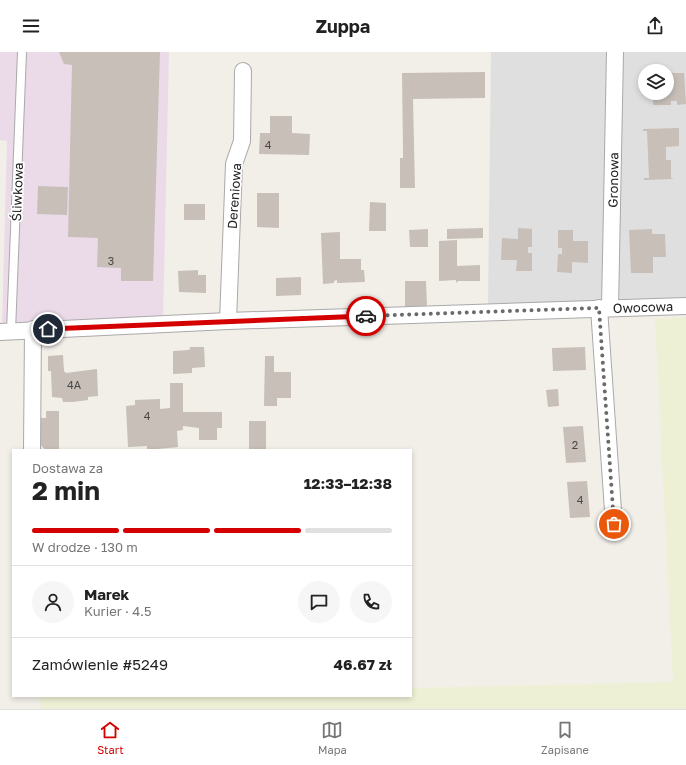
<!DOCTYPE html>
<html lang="pl">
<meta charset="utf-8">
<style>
:root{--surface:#fff;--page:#f6f6f6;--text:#222;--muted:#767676;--line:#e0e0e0;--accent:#d40000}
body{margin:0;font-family:"Golos Text",sans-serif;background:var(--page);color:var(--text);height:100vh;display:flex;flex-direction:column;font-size:15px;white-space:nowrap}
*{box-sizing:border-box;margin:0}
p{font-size:13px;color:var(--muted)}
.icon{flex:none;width:22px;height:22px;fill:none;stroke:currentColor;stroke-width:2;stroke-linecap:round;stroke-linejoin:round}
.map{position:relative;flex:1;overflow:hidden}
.sheet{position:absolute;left:12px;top:397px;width:400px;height:248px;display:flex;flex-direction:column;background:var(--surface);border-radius:0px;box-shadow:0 2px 6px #0003}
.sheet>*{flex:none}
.controls{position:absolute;left:638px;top:12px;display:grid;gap:8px}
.controls a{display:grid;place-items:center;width:36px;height:36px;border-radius:50%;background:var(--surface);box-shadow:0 2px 6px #0003;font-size:20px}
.pin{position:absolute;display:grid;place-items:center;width:34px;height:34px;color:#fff;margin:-17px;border:2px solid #fff;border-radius:50%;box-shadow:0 1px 4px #0007}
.courier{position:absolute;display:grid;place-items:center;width:40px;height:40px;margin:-20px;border:3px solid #d40000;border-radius:50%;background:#fff;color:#222;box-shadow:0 1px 5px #0007}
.head em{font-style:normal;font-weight:700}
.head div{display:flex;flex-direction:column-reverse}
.head{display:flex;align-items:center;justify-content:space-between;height:68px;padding:0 20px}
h1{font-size:26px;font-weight:700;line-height:30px}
.bar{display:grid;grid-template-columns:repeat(4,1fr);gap:6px 4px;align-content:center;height:48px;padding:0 20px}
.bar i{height:5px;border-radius:3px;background:var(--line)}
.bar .selected{background:var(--accent)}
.bar p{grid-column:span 4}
.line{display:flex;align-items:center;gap:10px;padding:0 20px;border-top:1px solid var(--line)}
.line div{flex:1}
.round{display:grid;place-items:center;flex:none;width:42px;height:42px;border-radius:21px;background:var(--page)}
header{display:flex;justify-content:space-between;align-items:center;height:52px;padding:0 20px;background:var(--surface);font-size:18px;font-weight:700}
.dock{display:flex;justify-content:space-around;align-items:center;height:56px;border-top:1px solid var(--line);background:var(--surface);font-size:11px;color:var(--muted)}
.dock a{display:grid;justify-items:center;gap:2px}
.dock .selected{color:var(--accent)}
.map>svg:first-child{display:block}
.residential{fill:#e0dfdf;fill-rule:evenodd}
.industrial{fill:#ebdbe8}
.farmland{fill:#eef0d5}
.building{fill:#c7bfb8}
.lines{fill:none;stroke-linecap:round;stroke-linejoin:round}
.lane-casing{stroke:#a9a9a9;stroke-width:10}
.street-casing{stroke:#a9a9a9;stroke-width:18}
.lane{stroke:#fff;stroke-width:8}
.street{stroke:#fff;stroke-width:16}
.done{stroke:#6b6a68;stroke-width:4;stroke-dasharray:0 7.2}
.route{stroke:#d40000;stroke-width:5}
.labels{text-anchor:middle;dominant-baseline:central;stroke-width:3.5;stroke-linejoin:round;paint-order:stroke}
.number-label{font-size:11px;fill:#4b4948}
.street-label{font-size:13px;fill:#222;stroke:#fff}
</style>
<header><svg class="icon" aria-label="menu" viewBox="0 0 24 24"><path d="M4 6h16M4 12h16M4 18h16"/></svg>Zuppa<svg class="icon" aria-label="share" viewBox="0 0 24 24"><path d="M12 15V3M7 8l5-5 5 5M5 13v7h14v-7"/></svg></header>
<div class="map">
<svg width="686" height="657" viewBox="0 0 686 657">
<rect width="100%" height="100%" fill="#f2efe9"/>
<path class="residential" d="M491,0H686V249L488,253ZM645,19H667V41H645Z"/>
<path class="industrial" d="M0,0H169L163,268L2,273L7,89L0,88Z"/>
<path class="farmland" d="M686,265V657H41L40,645L411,644V636L673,630L655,267Z"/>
<g class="building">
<path d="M59,0H160L153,229H121V216L97,215L98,186L68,185L72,13L64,12Z"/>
<path d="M485,20V46L413,47L415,136H400V106H403V101L402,21Z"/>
<path d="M667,21H684L686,52L677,53V49H671V53H653V41H667Z"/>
<path d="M270,64H292V81L310,82L309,103L259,102L260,81H270Z"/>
<path d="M679,76V94L666,95V108H671V126L674,127L644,128V126H649L647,79H643V77Z"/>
<path d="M38,134L68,135L67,163L37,162Z"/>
<path d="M257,141H279V176L257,175Z"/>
<path d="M370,150L386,151V179H369Z"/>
<rect x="184" y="152" width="21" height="16"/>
<path d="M483,176V186L447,187V177Z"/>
<path d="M518,176L532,177V195H528V201H532V219H516L517,208H501L502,186L518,187Z"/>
<path d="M428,177V195H410L409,178Z"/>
<path d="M652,177V182H665L666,205H653V221H631L629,178Z"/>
<path d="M558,178H573V189H588V211L572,210V221L557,220L558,202H562V196H558Z"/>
<path d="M340,180V207H361V218H364L365,230L337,231V228L334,229V231L323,232L321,181Z"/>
<path d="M457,188V214L480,213V229H458L456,231V228L439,229V189Z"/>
<path d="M198,218V223H206V241L179,240L178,219Z"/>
<path d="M301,225V243L276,244V226Z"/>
<path d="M405,229H426L427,255H405Z"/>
<path d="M190,295H204L205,315L192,316V321L173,322V299L188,298L190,297Z"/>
<path d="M585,295L586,318L553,319L552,296Z"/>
<path d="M63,303L64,319L66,321L97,317L98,344L88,345V348L73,350H63L62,346L52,345L51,319H48V304Z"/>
<path d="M265,304H274V320H291V346H277V354H264Z"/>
<path d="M170,331H183V360H222V376H217V388H199V376L183,374V378L177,379L178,395L147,398V394L128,395L126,354L135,353V348L160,347V357L170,356Z"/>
<path d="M558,337L559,354L548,355L546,338Z"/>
<path d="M46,359H59V398H45L40,392L39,366H46Z"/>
<rect x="249" y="369" width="17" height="29"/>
<path d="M583,374L586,410L566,411L563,375Z"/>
<path d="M587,429L590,465L570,466L567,430Z"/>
</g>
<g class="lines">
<g class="lane-casing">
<path id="lane" d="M11,279L22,0"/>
</g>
<g class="street-casing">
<g id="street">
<path d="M599,256L614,473"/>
<path d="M610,256L615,0"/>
<path d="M228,269L234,112L242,89L243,19"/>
<path d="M0,280L228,269L686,254"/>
<path d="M32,398L33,277"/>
</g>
</g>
<use href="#lane" class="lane"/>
<use href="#street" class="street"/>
</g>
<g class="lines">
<path class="done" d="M366,264L599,256L614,472"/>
<path class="route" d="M48,277L366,264"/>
</g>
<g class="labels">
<g class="number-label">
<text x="268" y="92">4</text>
<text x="111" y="208">3</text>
<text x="74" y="332">4A</text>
<text x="147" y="363">4</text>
<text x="575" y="392">2</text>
<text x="580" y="447">4</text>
</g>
<g class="street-label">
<text transform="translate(613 128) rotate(-89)">Gronowa</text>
<text transform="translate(17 140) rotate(-88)">Śliwkowa</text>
<text transform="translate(234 144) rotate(-86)">Dereniowa</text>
<text transform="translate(643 255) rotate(-2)">Owocowa</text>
</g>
</g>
</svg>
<div class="controls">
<a><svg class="icon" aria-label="layers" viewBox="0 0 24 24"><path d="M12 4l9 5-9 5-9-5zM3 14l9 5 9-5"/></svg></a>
</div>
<div class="pin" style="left:614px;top:472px;background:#ea580c"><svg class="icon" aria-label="bag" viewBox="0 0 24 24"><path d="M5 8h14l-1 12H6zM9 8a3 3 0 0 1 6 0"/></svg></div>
<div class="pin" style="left:48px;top:277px;background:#1f2937"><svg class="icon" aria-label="home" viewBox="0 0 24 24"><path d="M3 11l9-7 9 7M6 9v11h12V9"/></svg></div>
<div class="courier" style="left:366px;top:264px"><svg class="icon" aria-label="car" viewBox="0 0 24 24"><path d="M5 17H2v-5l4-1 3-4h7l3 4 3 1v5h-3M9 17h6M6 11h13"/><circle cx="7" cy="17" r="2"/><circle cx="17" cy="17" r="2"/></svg></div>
<section class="sheet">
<div class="head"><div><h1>2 min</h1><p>Dostawa za</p></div><em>12:33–12:38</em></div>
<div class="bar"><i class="selected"></i><i class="selected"></i><i class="selected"></i><i></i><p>W drodze · 130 m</p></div>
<div class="line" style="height:72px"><a class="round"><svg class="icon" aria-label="person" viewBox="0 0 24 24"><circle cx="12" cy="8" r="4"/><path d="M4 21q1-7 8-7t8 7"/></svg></a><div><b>Marek</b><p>Kurier · 4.5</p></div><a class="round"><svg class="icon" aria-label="chat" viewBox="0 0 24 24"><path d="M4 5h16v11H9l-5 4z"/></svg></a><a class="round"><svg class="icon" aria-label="phone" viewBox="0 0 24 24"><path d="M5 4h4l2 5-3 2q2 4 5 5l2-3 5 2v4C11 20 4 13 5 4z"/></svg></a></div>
<div class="line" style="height:52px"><div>Zamówienie #5249</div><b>46.67 zł</b></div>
</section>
</div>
<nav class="dock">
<a class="selected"><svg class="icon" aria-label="home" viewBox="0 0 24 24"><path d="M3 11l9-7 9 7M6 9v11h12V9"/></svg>Start</a>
<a><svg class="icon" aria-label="map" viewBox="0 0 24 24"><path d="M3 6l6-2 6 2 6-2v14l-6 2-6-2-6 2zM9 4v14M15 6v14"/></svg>Mapa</a>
<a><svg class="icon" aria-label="saved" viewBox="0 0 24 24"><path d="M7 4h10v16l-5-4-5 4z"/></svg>Zapisane</a>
</nav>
